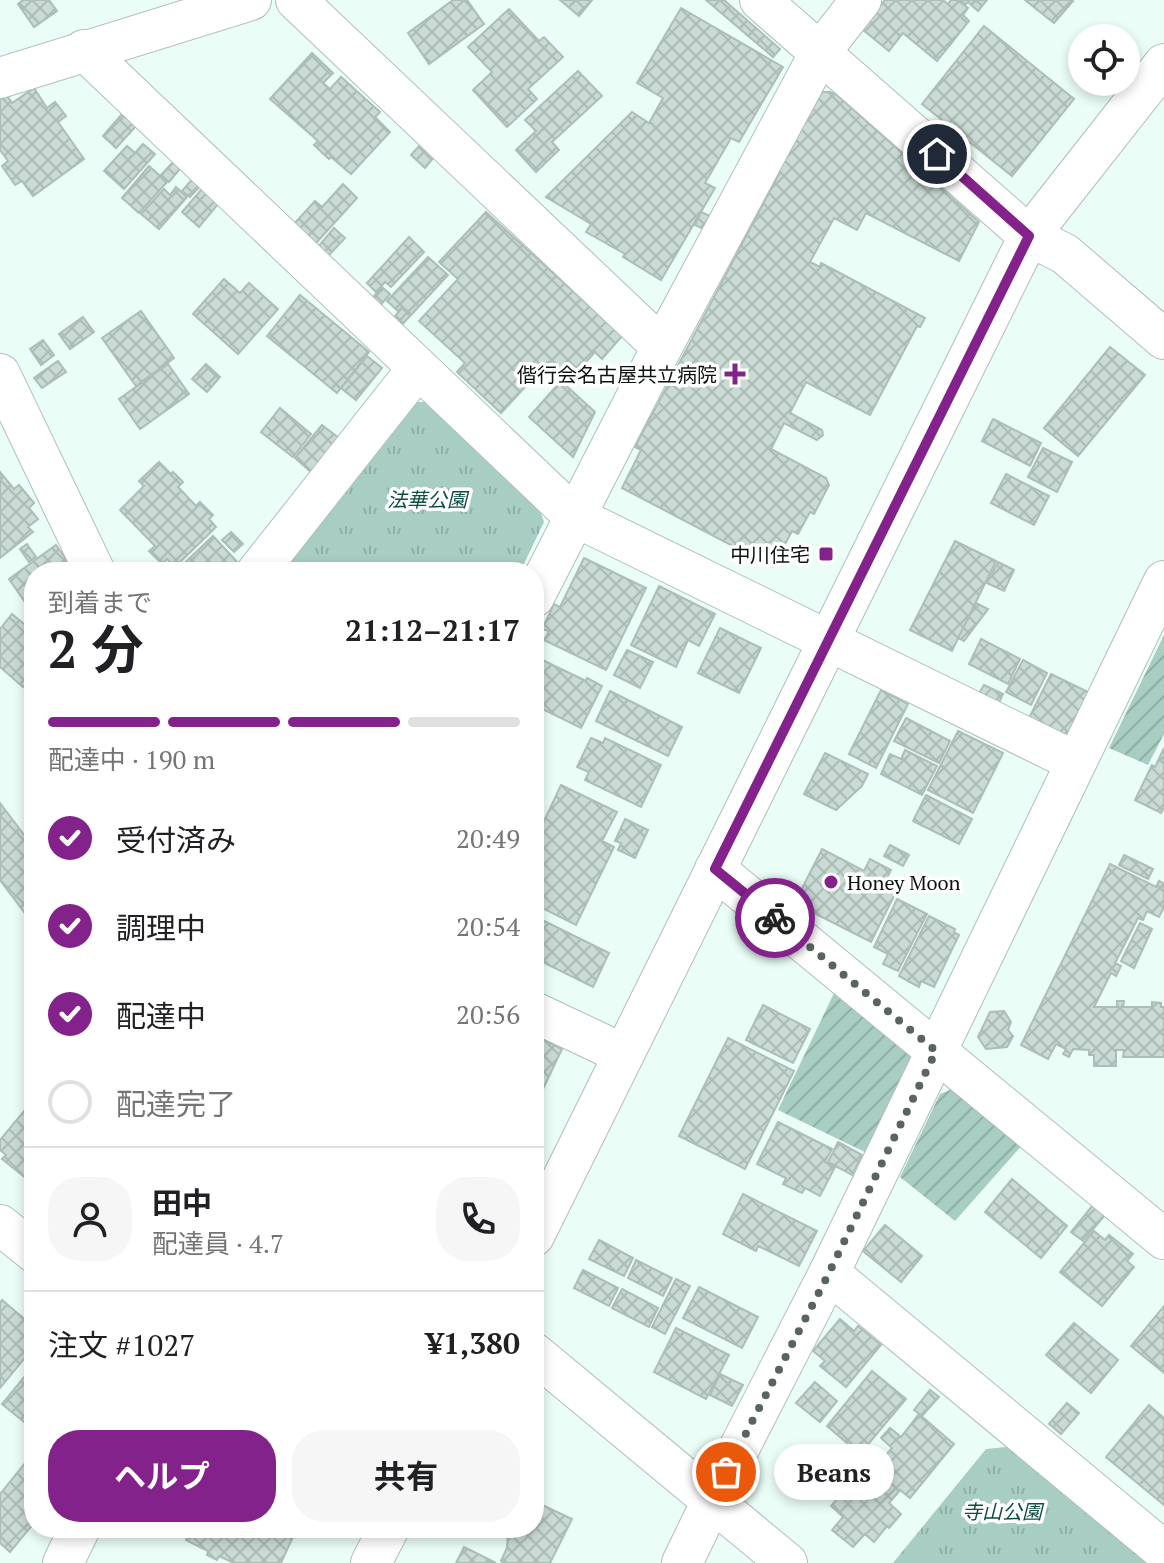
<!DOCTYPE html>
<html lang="ja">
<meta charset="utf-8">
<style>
:root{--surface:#fff;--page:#f6f6f6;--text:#202124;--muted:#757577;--line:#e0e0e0;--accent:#84228b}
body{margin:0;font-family:"PT Serif","Noto Sans JP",serif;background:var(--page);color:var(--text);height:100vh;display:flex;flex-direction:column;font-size:30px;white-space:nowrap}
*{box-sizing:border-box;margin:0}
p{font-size:26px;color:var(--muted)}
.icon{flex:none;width:44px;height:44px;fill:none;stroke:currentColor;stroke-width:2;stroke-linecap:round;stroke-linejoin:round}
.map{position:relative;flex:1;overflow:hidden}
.panel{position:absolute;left:24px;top:562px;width:520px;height:976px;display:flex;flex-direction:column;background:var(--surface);border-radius:32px;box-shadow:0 4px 12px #0003}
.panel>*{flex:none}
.fabs{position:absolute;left:1068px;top:24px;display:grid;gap:16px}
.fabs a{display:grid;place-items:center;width:72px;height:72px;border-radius:50%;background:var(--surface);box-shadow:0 4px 12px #0003;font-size:40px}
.pin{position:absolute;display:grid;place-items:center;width:68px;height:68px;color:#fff;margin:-34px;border:4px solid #fff;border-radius:50%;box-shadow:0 2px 8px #0007}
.courier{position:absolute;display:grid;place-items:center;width:80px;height:80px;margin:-40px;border:6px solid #84228b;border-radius:50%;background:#fff;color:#222;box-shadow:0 2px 10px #0007}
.bubble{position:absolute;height:56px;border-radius:28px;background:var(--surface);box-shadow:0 4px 12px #0003;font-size:26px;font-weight:700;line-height:56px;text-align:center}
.headline em{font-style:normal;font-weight:700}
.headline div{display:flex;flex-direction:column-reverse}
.headline{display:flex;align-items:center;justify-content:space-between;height:136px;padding:0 24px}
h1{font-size:52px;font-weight:700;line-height:60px}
.bar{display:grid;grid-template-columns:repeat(4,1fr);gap:12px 8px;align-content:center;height:96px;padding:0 24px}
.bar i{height:10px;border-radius:6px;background:var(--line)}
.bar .active{background:var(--accent)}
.bar p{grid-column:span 4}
.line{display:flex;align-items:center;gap:20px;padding:0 24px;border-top:2px solid var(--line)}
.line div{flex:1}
.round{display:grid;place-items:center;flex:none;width:84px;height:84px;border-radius:32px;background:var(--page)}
ol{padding:0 24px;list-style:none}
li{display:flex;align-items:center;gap:24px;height:88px}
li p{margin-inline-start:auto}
li .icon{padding:8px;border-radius:50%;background:var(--accent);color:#fff;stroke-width:4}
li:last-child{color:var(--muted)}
li i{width:44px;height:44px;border:4px solid var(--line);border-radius:50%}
.action{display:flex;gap:16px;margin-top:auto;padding:16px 24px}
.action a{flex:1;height:92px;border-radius:32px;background:var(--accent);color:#fff;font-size:32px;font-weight:700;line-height:92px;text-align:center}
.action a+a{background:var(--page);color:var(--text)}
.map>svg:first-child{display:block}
.grass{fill:url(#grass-tufts)}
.garden{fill:url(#garden-furrows)}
.building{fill:url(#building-cross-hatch);stroke:#adbdb8;stroke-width:2}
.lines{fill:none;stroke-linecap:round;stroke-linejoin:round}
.minor-casing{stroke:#aebfba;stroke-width:42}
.minor{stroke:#fff;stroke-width:40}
.done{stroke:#596460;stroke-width:8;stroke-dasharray:0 14.4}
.route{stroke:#84228b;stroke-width:10}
.poi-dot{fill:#84228b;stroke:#fff;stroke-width:3}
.labels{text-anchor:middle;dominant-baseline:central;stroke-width:7;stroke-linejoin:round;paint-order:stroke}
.poi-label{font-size:20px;fill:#0b110f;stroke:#fff;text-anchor:end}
.park-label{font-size:20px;font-style:italic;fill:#0a4f41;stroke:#fff}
</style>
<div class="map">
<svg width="1164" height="1563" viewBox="0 0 1164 1563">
<defs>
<pattern id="grass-tufts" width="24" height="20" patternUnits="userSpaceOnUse" patternTransform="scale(2)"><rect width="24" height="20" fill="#a8cdc2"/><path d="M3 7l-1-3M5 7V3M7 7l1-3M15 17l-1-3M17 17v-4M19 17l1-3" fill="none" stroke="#8fafa6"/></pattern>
<pattern id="garden-furrows" width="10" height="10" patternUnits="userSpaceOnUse" patternTransform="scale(2)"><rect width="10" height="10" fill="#a8cdc2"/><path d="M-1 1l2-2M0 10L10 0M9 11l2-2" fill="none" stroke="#8fafa6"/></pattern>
<pattern id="building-cross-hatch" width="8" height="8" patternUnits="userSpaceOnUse" patternTransform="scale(2)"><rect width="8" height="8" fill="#cadbd6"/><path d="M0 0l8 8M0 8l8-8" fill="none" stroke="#acbbb6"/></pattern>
</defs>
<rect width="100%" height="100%" fill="#ebfdf7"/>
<g class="grass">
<path d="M410,402H431L539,508L544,522L520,572H278Z"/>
<path d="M1006,1447L1147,1563H893L986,1449Z"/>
</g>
<g class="garden">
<path d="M1164,635V734L1148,765L1109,748Z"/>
<path d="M836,989L907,1048L912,1063L867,1153L778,1110Z"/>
<path d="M955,1088L1023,1144L955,1221L900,1177L940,1094Z"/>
</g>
<g class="building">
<path d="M23,0H49L57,11L34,27L18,4Z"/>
<path d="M453,0H467L484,24L429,64L408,33Z"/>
<path d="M560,0H592L579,16Z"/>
<path d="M706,0H724L780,49L773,57Z"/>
<path d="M885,0H943L948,4L951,0H957L968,8L963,15L969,21L937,61L903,33L889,51L862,29Z"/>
<path d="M958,0H987L978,11L968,2L965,5Z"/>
<path d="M1025,0H1072L1073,1L1054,23Z"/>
<path d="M681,8L783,67L739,142L731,138L705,183L715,188L661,280L623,257L625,254L586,232L591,224L546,197L632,112L649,123L663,98L637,83Z"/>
<path d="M509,9L539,41L544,37L563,57L528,89L537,99L507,127L473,90L492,72L468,47Z"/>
<path d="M984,26L1074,99L1012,176L922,104Z"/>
<path d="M312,53L333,73L323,83L330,89L341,77L380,112L375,117L390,132L351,174L331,157L329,159L314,145L318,141L270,99Z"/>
<path d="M578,71L602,96L552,142L559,150L536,172L516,150L536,131L525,120Z"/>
<path d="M34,88L47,108L55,102L66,116L58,122L84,159L33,196L22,181L15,185L2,166L8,161L0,150V98L6,94L12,103Z"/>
<path d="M823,92H830L837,95L979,222L959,261L866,213L857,230L834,218L810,262L820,267L821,263L925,318L920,327L917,326L870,415L806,382L790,413L822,430L823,435L817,440L784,423L771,449L826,478L829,485L814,514L810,512L798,534L792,531L773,567L622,488L641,450L635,447L780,172L776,170L815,96Z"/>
<path d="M122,114L136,126L116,148L103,136Z"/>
<path d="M143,144L155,154L124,189L104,171L127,146L135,153Z"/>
<path d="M421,144L434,157L425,168L411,155Z"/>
<path d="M176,159L183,165L169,182L161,175Z"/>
<path d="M149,166L167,182L139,213L122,198Z"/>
<path d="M194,177L202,184L190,197L182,191Z"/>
<path d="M343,184L357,198L316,243L294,224L315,201L322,207Z"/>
<path d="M176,187L187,197L159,229L141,214L164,189L170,195Z"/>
<path d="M202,189L218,204L199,227L182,212Z"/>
<path d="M486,212L622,336L602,359L595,352L569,381L548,362L501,413L457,372L465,363L419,321L458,279L439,262Z"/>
<path d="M701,212L747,233L740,246L695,225Z"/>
<path d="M334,228L345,238L328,256L318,247Z"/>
<path d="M409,237L424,252L391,287L385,282L376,292L367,283Z"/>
<path d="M428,257L448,275L411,315L402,307L398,311L387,301Z"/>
<path d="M224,279L240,293L249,283L278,309L238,354L193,314Z"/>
<path d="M382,287L390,294L377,309L369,302Z"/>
<path d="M300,295L369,352L337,393L267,336Z"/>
<path d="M402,308L410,316L398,329L390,322Z"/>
<path d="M141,311L174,358L136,386L102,338Z"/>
<path d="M83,317L94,332L70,349L59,334Z"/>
<path d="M43,340L54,355L41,365L30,349Z"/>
<path d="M1110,347L1145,375L1078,456L1044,428Z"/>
<path d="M367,356L382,368L356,400L341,388Z"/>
<path d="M58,361L66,372L42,388L34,378Z"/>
<path d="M168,364L189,394L140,429L119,399Z"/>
<path d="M206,364L220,377L207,392L192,379Z"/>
<path d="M561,381L595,412L573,457L529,417Z"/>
<path d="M280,408L311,434L293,457L261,432Z"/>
<path d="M993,419L1041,443L1030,466L982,441Z"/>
<path d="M322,425L340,439L312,473L295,458Z"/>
<path d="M1043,448L1072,462L1057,492L1028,477Z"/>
<path d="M159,462L171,474L173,472L183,482L178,487L196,506L200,502L213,515L209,519L216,527L175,567L167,559L162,564L149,551L155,546L120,510L144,486L139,481Z"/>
<path d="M0,472L14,489L19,485L34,503L29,508L38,519L28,527L33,532L0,558Z"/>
<path d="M1006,474L1049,496L1034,525L991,503Z"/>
<path d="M231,532L243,544L234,552L222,540Z"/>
<path d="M213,536L240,565L233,572H175Z"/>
<path d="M955,541L996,561L952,651L910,630Z"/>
<path d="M27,544L36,557L29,562L20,549Z"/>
<path d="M56,545L73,569L69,572H34V596L25,602L9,579Z"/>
<path d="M584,558L646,588L606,670L544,640L549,631L542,629L554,604L560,607Z"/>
<path d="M998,562L1014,570L1004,591L987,583Z"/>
<path d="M659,586L715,614L699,646L688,640L676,667L631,645Z"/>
<path d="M976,603L988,609L964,641L958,638Z"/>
<path d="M12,614L30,629L34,626V674L23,687L0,667V629Z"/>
<path d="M720,628L761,648L739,693L698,673Z"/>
<path d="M981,639L1020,659L1008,684L969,664Z"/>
<path d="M627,650L653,662L640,688L614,675Z"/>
<path d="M534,656L586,681L587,678L602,686L581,728L534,705Z"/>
<path d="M1023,660L1047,673L1031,705L1006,692Z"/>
<path d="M1051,674L1094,695L1076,729L1058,736L1028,720Z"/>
<path d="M984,685L1003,694L998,705L978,695Z"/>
<path d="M881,690L908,704L876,768L849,754Z"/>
<path d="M610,691L682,727L668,756L596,721Z"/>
<path d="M906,718L950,741L939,763L894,741Z"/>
<path d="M958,731L1003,753L973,813L928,790Z"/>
<path d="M591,738L603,743L605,738L661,765L641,807L585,780L589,772L577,767Z"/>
<path d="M1164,748V808L1161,813L1135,800L1152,765L1155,767Z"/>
<path d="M905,750L937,766L922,795L881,774L890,754L901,759Z"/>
<path d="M825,753L868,774L862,786L836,810L804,794Z"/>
<path d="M561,785L617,812L602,841L614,847L576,925L534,904V842Z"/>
<path d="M926,795L972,819L959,844L913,821Z"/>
<path d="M0,803L34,848V923L33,924L0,880Z"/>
<path d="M625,819L648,830L635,858L618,850L621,843L615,841Z"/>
<path d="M890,845L909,855L903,866L884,856Z"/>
<path d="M822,849L864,871L870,859L891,870L885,882L898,888L871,942L800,906L797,898Z"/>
<path d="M1124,855L1153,869L1148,879L1119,865Z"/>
<path d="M1110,864L1156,887L1159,881L1164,884V907L1159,917L1147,911L1143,920L1138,918L1115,963L1121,966L1116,976L1111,973L1094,1007H1117V1001H1124L1123,1007H1152V1002L1161,1003V1007H1164V1057H1123L1124,1050H1116V1066H1094V1055H1089V1050L1073,1049L1069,1057L1063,1054L1066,1049L1056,1044L1048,1059L1021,1045Z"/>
<path d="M897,899L927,914L898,971L883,964L888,954L874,947Z"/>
<path d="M534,916L609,953L593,987L534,958Z"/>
<path d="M929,916L955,929L954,932L959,935L934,987L921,981L919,987L899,976Z"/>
<path d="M1140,923L1152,929L1134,968L1121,961Z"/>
<path d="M763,1005L810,1029L793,1063L746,1040Z"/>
<path d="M1004,1011L1011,1022L1008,1030L1013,1036L1007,1047L986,1049L978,1037L990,1012Z"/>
<path d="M534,1035L562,1049L534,1108Z"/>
<path d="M728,1038L794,1071L745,1169L679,1136Z"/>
<path d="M34,1099V1182L33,1184L2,1159L6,1155L0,1150V1140Z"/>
<path d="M778,1122L832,1149L825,1162L835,1167L820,1196L805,1188L802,1193L783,1184L786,1178L757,1164Z"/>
<path d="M838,1142L862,1155L852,1175L828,1162Z"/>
<path d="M1012,1179L1067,1226L1041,1258L985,1212Z"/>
<path d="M743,1194L817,1231L799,1266L758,1246L756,1251L723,1234Z"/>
<path d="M1093,1205L1105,1215L1083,1241L1071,1232Z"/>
<path d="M885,1225L922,1256L901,1282L863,1251Z"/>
<path d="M1094,1231L1105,1240L1109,1235L1133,1254L1127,1261L1134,1267L1102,1306L1060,1272Z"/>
<path d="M599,1240L633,1258L624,1276L589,1259Z"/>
<path d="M636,1260L672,1278L663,1296L628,1278Z"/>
<path d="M583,1270L618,1288L609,1306L574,1288Z"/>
<path d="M676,1279L690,1286L665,1334L652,1327Z"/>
<path d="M699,1287L758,1317L742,1348L683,1318Z"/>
<path d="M622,1289L658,1308L649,1327L612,1308Z"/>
<path d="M2,1300L34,1327V1347L0,1388V1303Z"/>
<path d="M1164,1306V1373L1131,1346Z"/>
<path d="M840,1319L854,1331L858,1326L881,1345L846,1387L820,1366L825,1361L813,1351Z"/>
<path d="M1074,1323L1118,1360L1091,1393L1046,1355Z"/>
<path d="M676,1328L729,1355L706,1399L654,1372Z"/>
<path d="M34,1365V1430L2,1404Z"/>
<path d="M872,1371L906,1399L860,1454L827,1426Z"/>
<path d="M720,1374L743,1385L732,1406L710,1395Z"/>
<path d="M815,1382L837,1401L820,1422L796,1403Z"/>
<path d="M930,1390L939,1397L922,1416L914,1410Z"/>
<path d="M1067,1403L1079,1413L1061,1434L1049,1424Z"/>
<path d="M1149,1405L1164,1418V1505L1106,1457Z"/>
<path d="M919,1414L954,1444L910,1498L900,1490L889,1503L901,1514L889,1528L887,1526L874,1542L865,1534L853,1547L832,1530L843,1517L831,1506L844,1491L840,1487L852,1472L863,1482L892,1448L881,1438L890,1428L901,1437Z"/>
<path d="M34,1452V1523L10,1552L0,1543V1494Z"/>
<path d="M534,1501L572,1519L550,1563H504L501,1561L507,1548L508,1532L510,1528H534Z"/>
<path d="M180,1528H297L281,1563H234L219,1556L217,1560L207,1555L208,1551L186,1540L189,1532Z"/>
<path d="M464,1547L496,1563H456Z"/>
</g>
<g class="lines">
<g class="minor-casing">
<g id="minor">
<path d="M296,0L662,347"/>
<path d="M760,0L1029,236L1065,254L1164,339"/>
<path d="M84,50L574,516L1076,762"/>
<path d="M0,78L251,0"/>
<path d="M0,374L95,572"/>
<path d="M257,572L418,368"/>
<path d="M534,597L662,347L821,51L861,0"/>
<path d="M715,869L1164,1239"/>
<path d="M534,1012L623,1054"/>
<path d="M0,1225L34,1252"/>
<path d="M534,1236L1029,236L1164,64"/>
<path d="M829,1273L1164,1551"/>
<path d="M534,1353L787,1563"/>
<path d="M63,1563L80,1528"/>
<path d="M371,1563L389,1528"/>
<path d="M682,1563L712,1501L829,1273L1164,581"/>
</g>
</g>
<use href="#minor" class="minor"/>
</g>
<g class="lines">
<path class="done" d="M726,1472L829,1273L936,1051L775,918"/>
<path class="route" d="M775,918L715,869L1029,236L937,154"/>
</g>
<g class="poi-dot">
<path d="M731 362h8v8h8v8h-8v8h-8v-8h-8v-8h8z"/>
<rect x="818" y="546" width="16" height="16" rx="4"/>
<circle cx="831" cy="882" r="8"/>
</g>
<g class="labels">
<g class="poi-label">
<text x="717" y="374">偕行会名古屋共立病院</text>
<text x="810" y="554">中川住宅</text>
<text x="847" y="882" text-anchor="start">Honey Moon</text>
</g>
<g class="park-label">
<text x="427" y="499">法華公園</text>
<text x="1002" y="1511">寺山公園</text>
</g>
</g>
</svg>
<div class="fabs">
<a><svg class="icon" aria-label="locate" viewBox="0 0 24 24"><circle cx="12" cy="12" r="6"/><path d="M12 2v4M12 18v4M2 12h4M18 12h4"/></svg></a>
</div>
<div class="pin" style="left:726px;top:1472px;background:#ea580c"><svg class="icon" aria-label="bag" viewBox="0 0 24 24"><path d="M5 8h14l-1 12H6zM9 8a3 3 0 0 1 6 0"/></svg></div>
<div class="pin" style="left:937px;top:154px;background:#1f2937"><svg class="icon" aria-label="home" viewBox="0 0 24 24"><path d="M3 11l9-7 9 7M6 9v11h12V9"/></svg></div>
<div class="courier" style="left:775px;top:918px"><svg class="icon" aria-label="bike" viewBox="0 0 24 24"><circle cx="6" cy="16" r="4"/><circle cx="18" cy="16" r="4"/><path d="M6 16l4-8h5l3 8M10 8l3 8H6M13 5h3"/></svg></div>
<div class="bubble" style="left:774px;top:1444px;width:120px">Beans</div>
<section class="panel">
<div class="headline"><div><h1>2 分</h1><p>到着まで</p></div><em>21:12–21:17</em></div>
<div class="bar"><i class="active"></i><i class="active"></i><i class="active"></i><i></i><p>配達中 · 190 m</p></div>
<ol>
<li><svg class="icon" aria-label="check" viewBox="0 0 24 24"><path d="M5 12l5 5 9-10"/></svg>受付済み<p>20:49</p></li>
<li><svg class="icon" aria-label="check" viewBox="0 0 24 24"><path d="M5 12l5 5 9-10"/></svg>調理中<p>20:54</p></li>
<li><svg class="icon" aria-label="check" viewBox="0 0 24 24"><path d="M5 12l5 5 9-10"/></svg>配達中<p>20:56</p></li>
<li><i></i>配達完了</li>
</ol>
<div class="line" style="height:144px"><a class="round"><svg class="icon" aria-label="person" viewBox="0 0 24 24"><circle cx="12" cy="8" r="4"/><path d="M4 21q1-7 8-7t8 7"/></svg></a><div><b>田中</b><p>配達員 · 4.7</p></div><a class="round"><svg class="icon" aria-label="phone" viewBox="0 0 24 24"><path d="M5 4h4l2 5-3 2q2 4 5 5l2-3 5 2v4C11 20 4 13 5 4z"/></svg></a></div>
<div class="line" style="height:104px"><div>注文 #1027</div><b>¥1,380</b></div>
<div class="action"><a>ヘルプ</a><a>共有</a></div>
</section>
</div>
